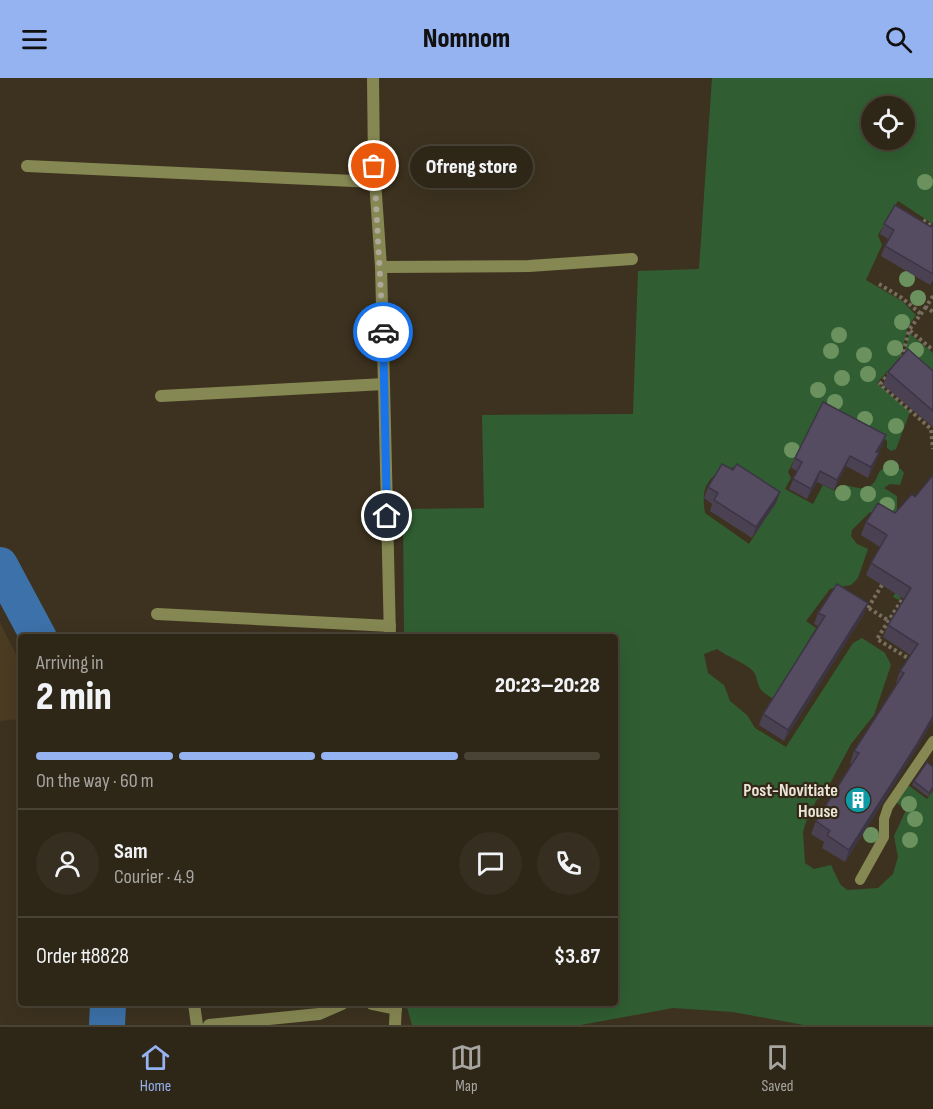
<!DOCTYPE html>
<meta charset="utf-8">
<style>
:root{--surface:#2e2617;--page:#362e20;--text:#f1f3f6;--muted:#a7a5a1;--line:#494336;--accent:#95b2f1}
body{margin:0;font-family:"Sofia Sans Condensed",sans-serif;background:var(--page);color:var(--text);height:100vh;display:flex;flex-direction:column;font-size:22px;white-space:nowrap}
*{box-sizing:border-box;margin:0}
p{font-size:20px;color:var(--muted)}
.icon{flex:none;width:33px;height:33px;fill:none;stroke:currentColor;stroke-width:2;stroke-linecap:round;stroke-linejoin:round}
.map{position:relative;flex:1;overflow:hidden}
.sheet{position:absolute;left:18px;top:556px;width:600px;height:372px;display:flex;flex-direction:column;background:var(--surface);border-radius:6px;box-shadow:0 6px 24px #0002,0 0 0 2px var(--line)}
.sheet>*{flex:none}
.tools{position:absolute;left:861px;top:18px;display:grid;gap:12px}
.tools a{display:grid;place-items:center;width:54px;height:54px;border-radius:50%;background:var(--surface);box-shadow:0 6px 24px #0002,0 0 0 2px var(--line);font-size:30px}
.pin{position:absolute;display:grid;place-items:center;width:51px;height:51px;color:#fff;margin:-26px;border:3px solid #fff;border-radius:50%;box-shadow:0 2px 6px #0007}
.courier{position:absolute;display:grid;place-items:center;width:60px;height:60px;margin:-30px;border:4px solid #1a73e8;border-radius:50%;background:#fff;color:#222;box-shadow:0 2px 8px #0007}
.bubble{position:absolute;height:42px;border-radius:21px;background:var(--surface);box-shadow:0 6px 24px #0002,0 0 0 2px var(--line);font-size:20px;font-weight:800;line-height:42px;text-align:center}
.summary em{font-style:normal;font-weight:800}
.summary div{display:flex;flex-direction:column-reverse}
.summary{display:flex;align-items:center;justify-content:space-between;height:102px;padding:0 18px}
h1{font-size:39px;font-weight:800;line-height:45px}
.bar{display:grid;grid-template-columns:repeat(4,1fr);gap:9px 6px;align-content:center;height:72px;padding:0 18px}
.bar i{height:8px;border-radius:4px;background:var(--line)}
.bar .on{background:var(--accent)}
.bar p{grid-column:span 4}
.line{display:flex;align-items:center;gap:15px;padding:0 18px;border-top:2px solid var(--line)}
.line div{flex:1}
.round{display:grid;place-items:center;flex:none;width:63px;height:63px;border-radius:32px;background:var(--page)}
header{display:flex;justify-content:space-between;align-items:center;height:78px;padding:0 18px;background:var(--accent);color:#111;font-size:27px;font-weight:800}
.tabs{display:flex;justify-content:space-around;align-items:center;height:84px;border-top:2px solid var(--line);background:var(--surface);font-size:16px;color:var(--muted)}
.tabs a{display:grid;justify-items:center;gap:3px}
.tabs .on{color:var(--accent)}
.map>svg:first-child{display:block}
.built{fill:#4b3c22}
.green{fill:#305e32;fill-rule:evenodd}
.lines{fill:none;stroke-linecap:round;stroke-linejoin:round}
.river{stroke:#3d71a9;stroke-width:36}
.path{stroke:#786e5e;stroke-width:4;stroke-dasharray:3 3;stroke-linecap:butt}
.service{stroke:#868853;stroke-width:10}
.minor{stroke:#868853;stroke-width:12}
.tertiary{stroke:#868853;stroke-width:12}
.tree{fill:#6b925e}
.wall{fill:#4a4153}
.shaded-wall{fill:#3c3544}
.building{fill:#564c61;stroke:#3c3544;stroke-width:1.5}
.done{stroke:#aea698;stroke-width:6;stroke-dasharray:0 10.8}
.route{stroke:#1a73e8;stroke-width:8}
.labels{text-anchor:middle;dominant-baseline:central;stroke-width:4.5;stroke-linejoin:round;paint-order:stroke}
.poi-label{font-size:18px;font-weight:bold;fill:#ebe4d9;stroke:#332816;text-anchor:end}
</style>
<header><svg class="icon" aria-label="menu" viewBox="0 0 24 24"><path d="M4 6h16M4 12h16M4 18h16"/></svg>Nomnom<svg class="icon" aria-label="search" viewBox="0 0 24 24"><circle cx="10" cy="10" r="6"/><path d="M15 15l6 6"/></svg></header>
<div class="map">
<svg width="933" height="947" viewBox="0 0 933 947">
<rect width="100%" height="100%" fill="#3d321f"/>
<path class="built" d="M0,545L21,586V641L0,643Z"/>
<g class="green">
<path d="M712,0H933V146L898,123L878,157L882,167L866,202L902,223L916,237L907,251L901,278L877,305L910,334L896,371L891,373L887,370V363L884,360L821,328L788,394L791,400L785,411L813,426L823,407L835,413L840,407C849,406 860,413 868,409C884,402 870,384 901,391L904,395L900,407L890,406L884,410L897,418V434L933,466L899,522L893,519L924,467L870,434L852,452L851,458L857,466L868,471L858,500L851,507L830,511L806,543L816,550L773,621C768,617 761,614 759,608C756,601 757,596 751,591C741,583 728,579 717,571L704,576L708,595L724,607L730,623L747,637L755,650L786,669L853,565L862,560L885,575L891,587L874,637L851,666L826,713L816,723L806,744L803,754L805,785L814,791L831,787L840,806L847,812L878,810L893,796L898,779L894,758L906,732L896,724L908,707L927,721L933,713V947H804L733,934L673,930L581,947H412L406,926H615V560L404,559L403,431L484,430L482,337L633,336L638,193L699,191ZM872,28H904V62H872ZM739,388L767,417L777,422L749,466L705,435C700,406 710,394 739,388Z"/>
<path d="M909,255L933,275V306L904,280Z"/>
</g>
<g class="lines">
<g class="river">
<path d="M0,487L39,560"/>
<path d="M107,947L108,926"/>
</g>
<g class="path">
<path d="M920,147L923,142L933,149"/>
<path d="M879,206L902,220L921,236"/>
<path d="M933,218L926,229L933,234"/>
<path d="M926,229L909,252L933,272"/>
<path d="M902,280L909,252"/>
<path d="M890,295L880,306L931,351L933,371"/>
<path d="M905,517L877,561L911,582"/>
<path d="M864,527L889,543"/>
<path d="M868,530L882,507"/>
</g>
<path class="service" d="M860,802L884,759V741L888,729L933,663"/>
<g class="minor">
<path d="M27,88L376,104"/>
<path d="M381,189L529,188L632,181"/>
<path d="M161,318L384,306"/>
<path d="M157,536L390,548"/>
<path d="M194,926L197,947"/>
<path d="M372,926L396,931"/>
<path d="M209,947L319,936L342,926"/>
</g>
<g class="tertiary">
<path d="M373,0L374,88L381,189L384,306L390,560"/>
<path d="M395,947L396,926"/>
</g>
</g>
<g class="tree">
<circle cx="925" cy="104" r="8"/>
<circle cx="907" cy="201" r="8"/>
<circle cx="918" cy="220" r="8"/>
<circle cx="902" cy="244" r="8"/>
<circle cx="839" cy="257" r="8"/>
<circle cx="895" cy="270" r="8"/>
<circle cx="916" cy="272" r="8"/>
<circle cx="831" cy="273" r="8"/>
<circle cx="864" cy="277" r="8"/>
<circle cx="868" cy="296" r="8"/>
<circle cx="842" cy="300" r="8"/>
<circle cx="818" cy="312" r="8"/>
<circle cx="835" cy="324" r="8"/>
<circle cx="865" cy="341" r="8"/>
<circle cx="896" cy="348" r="8"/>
<circle cx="792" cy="372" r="8"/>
<circle cx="891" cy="390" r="8"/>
<circle cx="843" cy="415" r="8"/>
<circle cx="868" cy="416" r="8"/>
<circle cx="887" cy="427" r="8"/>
<circle cx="909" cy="726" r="8"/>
<circle cx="915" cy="741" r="8"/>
<circle cx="871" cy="757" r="8"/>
<circle cx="910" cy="762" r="8"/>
</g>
<g class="wall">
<path d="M933,145V202L930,207L881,178L885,168L888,161L880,156L884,146L931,149Z"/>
<path d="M933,293V349L883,307L888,294Z"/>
<path d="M886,357L882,367L878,375L875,386L868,400L846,388L834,412L817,404L807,421L789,411L797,393L791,390L795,380Z"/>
<path d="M733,392L780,414L776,425L752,460L710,433L712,426L704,420L708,409Z"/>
<path d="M933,397V643L912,678L845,784L822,770L824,764L811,756L816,743L852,687L850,685L854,673L897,606L896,605L900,593L910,577L883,559L888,547L904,521L866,497L871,485L880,469L861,457L866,444L895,435L915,419Z"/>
<path d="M818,535L864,536L784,663L759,647L763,636L818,548L814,546Z"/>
<path d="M933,689V711L928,719L912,707L914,703Z"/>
</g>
<g class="shaded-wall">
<path d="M886,357L882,367L873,384L876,374Z"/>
<path d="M879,375L875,386L868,400L871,389Z"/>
<path d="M850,378L846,388L834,412L837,402Z"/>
<path d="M820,393L817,404L807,421L811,411Z"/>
<path d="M780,414L776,425L752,460L756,449Z"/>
<path d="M868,525L864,536L784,663L788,652Z"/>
<path d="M933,638V643L912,678L845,784L849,772Z"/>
</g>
<g class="building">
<path d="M895,127L931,149L933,145V196L885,168L894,152L884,146Z"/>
<path d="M908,271L933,293V333L888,294Z"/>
<path d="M823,324L886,357L876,374L879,375L871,389L850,378L837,402L820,393L811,411L793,401L802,384L795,380Z"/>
<path d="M722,386L733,392L737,386L780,414L756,449L714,422L718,415L708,409Z"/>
<path d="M933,397V638L917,666L849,772L827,757L830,753L816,743L859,675L854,673L904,595L900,593L918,566L888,547L911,510L871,485L887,457L866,444L878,425L895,435L912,416L915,419Z"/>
<path d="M837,506L868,525L788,652L763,636L825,538L818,535Z"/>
<path d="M927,684L933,689V709L929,715L914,703Z"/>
</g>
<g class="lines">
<path class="done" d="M374,88L383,254"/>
<path class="route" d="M383,254L387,438"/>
</g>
<defs>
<g id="building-disc" transform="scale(1.35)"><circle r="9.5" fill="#0f9aa8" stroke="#332816"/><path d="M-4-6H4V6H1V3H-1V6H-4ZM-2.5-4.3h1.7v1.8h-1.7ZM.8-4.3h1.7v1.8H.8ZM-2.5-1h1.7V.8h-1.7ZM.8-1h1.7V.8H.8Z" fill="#fff"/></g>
</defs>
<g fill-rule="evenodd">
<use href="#building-disc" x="858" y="722"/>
</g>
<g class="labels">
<g class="poi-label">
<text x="838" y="712">Post-Novitiate<tspan x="838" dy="21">House</tspan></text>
</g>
</g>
</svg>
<div class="tools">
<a><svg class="icon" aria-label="locate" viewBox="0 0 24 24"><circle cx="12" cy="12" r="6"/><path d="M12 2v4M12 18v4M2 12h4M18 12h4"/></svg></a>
</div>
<div class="pin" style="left:374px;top:88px;background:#ea580c"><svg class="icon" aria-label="bag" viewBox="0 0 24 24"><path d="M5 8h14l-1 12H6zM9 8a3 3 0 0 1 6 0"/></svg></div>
<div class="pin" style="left:387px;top:438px;background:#1f2937"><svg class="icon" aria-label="home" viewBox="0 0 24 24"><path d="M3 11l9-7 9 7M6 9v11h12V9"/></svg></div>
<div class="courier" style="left:383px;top:254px"><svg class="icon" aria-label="car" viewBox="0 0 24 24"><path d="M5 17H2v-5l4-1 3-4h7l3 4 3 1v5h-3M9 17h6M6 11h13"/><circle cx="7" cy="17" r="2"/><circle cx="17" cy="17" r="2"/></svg></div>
<div class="bubble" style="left:410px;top:68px;width:123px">Ofreng store</div>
<section class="sheet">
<div class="summary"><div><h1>2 min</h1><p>Arriving in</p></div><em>20:23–20:28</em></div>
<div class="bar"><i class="on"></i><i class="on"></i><i class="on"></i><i></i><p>On the way · 60 m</p></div>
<div class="line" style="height:108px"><a class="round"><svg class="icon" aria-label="person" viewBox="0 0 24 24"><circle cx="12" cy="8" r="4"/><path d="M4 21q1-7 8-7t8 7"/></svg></a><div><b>Sam</b><p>Courier · 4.9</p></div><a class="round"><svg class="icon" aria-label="chat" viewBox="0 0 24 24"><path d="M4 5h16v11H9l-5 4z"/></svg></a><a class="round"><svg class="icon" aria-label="phone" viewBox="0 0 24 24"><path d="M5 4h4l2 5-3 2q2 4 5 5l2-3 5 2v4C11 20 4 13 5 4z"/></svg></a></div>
<div class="line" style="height:78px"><div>Order #8828</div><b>$3.87</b></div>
</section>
</div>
<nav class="tabs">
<a class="on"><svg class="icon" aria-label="home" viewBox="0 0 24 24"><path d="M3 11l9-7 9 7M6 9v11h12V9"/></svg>Home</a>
<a><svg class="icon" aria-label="map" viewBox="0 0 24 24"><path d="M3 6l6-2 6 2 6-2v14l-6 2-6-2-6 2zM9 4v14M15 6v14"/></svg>Map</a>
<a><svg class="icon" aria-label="saved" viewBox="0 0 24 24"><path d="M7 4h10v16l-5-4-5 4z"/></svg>Saved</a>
</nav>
